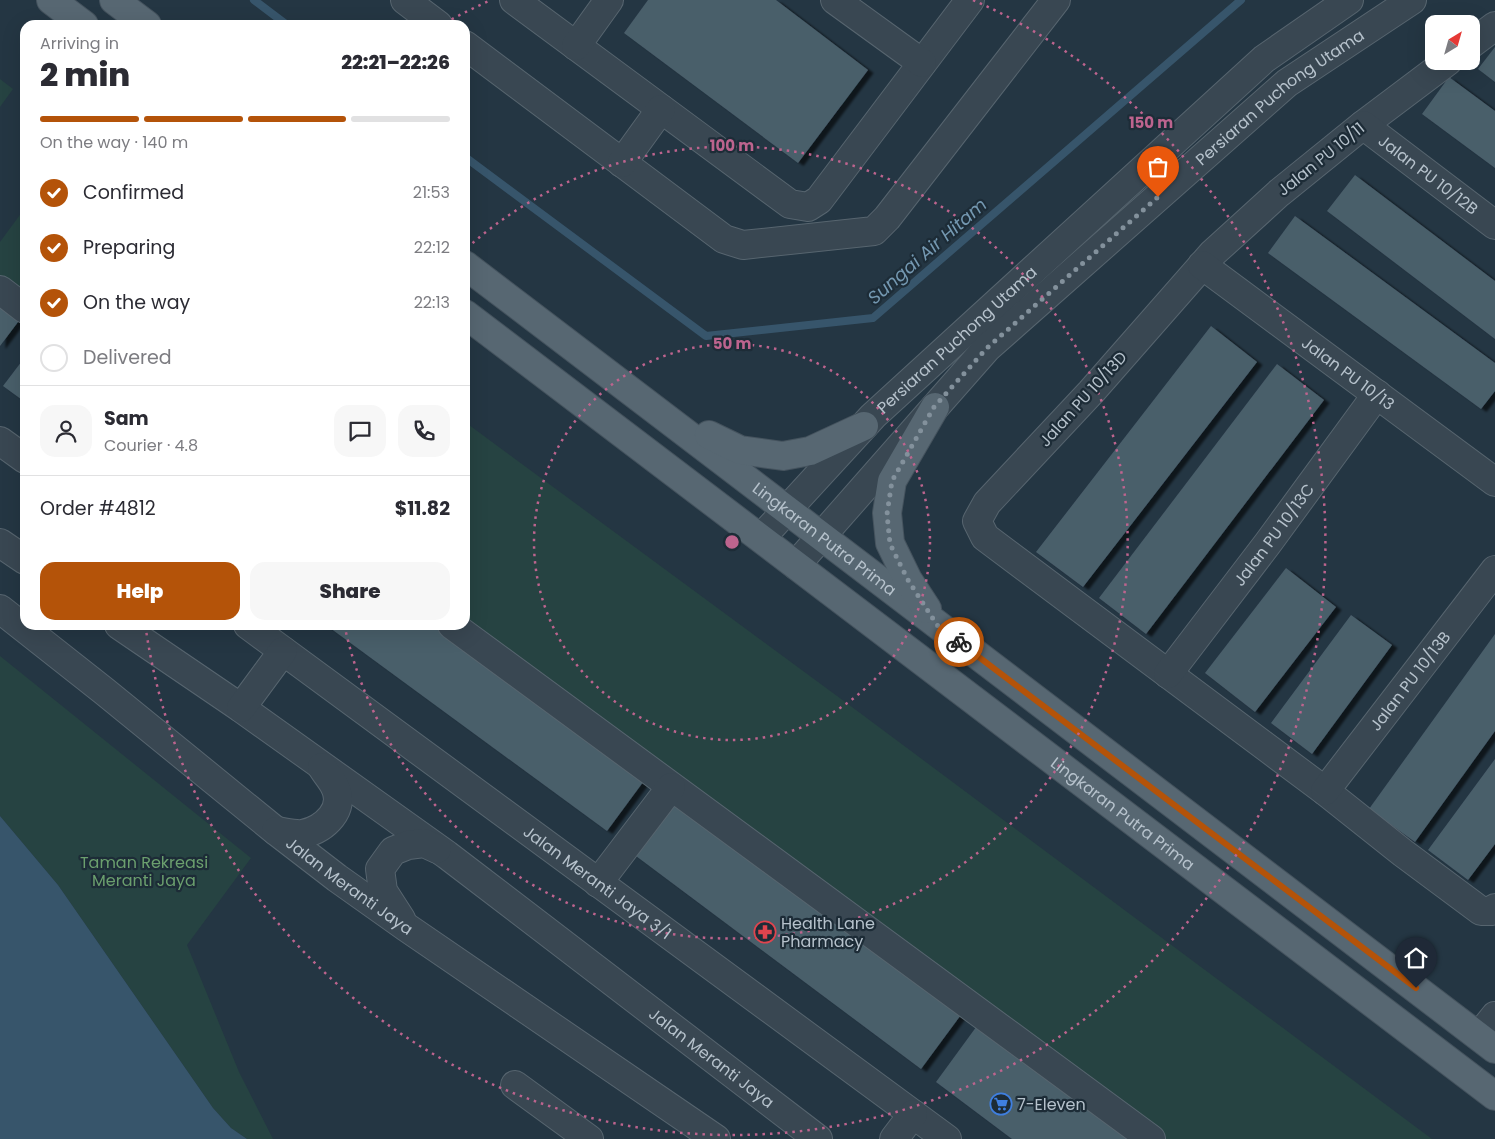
<!DOCTYPE html>
<meta charset="utf-8">
<style>
:root{--surface:#fff;--page:#f7f7f7;--text:#2b2b33;--muted:#7c7c81;--line:#e1e1e2;--accent:#b45309}
body{margin:0;font-family:Poppins,sans-serif;background:var(--page);color:var(--text);height:100vh;display:flex;flex-direction:column;font-size:19px;white-space:nowrap}
*{box-sizing:border-box;margin:0}
p{font-size:16px;color:var(--muted)}
.icon{flex:none;width:28px;height:28px;fill:none;stroke:currentColor;stroke-width:2;stroke-linecap:round;stroke-linejoin:round}
.map{position:relative;flex:1;overflow:hidden}
.sheet{position:absolute;left:20px;top:20px;width:450px;height:610px;display:flex;flex-direction:column;background:var(--surface);border-radius:15px;box-shadow:0 5px 20px #0002}
.sheet>*{flex:none}
.needle{width:32px;rotate:37deg}
.buttons{position:absolute;left:1425px;top:15px;display:grid;gap:10px}
.buttons a{display:grid;place-items:center;width:55px;height:55px;border-radius:10px;background:var(--surface);box-shadow:0 5px 20px #0002;font-size:25px}
.pin{position:absolute;display:grid;place-items:center;width:42px;height:42px;color:#fff;margin:-51px -21px;border-radius:50% 50% 50% 0;rotate:-45deg;box-shadow:0 0 5px #0007}
.pin .icon{rotate:45deg}
.courier{position:absolute;display:grid;place-items:center;width:50px;height:50px;margin:-25px;border:4px solid #b45309;border-radius:50%;background:#fff;color:#222;box-shadow:0 1px 6px #0007}
.overview em{font-style:normal;font-weight:800}
.overview div{display:flex;flex-direction:column-reverse}
.overview{display:flex;align-items:center;justify-content:space-between;height:85px;padding:0 20px}
h1{font-size:32px;font-weight:800;line-height:38px}
.bar{display:grid;grid-template-columns:repeat(4,1fr);gap:8px 5px;align-content:center;height:60px;padding:0 20px}
.bar i{height:6px;border-radius:4px;background:var(--line)}
.bar .active{background:var(--accent)}
.bar p{grid-column:span 4}
.line{display:flex;align-items:center;gap:12px;padding:0 20px;border-top:1px solid var(--line)}
.line div{flex:1}
.round{display:grid;place-items:center;flex:none;width:52px;height:52px;border-radius:15px;background:var(--page)}
ol{padding:0 20px;list-style:none}
li{display:flex;align-items:center;gap:15px;height:55px}
li p{margin-inline-start:auto}
li .icon{padding:5px;border-radius:50%;background:var(--accent);color:#fff;stroke-width:4}
li:last-child{color:var(--muted)}
li i{width:28px;height:28px;border:2px solid var(--line);border-radius:50%}
.cta{display:flex;gap:10px;margin-top:auto;padding:10px 20px}
.cta a{flex:1;height:58px;border-radius:15px;background:var(--accent);color:#fff;font-size:20px;font-weight:800;line-height:58px;text-align:center}
.cta a+a{background:var(--page);color:var(--text)}
.map>svg:first-child{display:block}
.green{fill:#264342}
.water{fill:#37556b}
.lines{fill:none;stroke-linecap:round;stroke-linejoin:round}
.stream{stroke:#37556b;stroke-width:8}
.building{fill:#4a5e6b;filter:url(#shadow)}
.minor-casing{stroke:#57656f;stroke-width:30}
.major-casing{stroke:#45535e;stroke-width:30}
.minor{stroke:#394752;stroke-width:28}
.major{stroke:#576772;stroke-width:28}
.done{stroke:#83919c;stroke-width:5;stroke-dasharray:0 9}
.route{stroke:#b45309;stroke-width:6}
.ring{fill:none;stroke:#bd648e;stroke-width:2.5;stroke-dasharray:2.5 5}
.labels{text-anchor:middle;dominant-baseline:central;stroke-width:4.5;stroke-linejoin:round;paint-order:stroke}
.street-label{font-size:16px;fill:#b6c2cc;stroke:#1d2c37}
.park-label{font-size:16px;fill:#6b9f6e;stroke:#1d2c37}
.poi-label{font-size:16px;fill:#b6c2cc;stroke:#1d2c37;text-anchor:start}
.water-label{font-size:18px;font-style:italic;fill:#7498b1;stroke:#1d2c37}
.centre{fill:#bd648e;stroke:#1d2c37;stroke-width:2.5}
.ring-label{font-size:15px;text-anchor:middle;font-weight:bold;fill:#bd648e;stroke:#1d2c37;stroke-width:4.5;stroke-linejoin:round;paint-order:stroke}
</style>
<div class="map">
<svg width="1495" height="1139" viewBox="0 0 1495 1139">
<defs>
<filter id="shadow"><feDropShadow dx="5.5" dy="3" stdDeviation="1" flood-color="#0009"/></filter>
</defs>
<rect width="100%" height="100%" fill="#243643"/>
<g class="green">
<path d="M0,79L13,89L0,107Z"/>
<path d="M25,208V295L0,277V242Z"/>
<path d="M465,422L852,707L1432,1139H1165L465,619Z"/>
<path d="M0,656L251,858L187,945L239,1072L273,1139H247L231,1128L213,1108L58,885L0,816Z"/>
</g>
<path class="water" d="M0,816L58,885L213,1108L231,1128L247,1139H0Z"/>
<g class="lines">
<g class="stream">
<path d="M254,0L287,25"/>
<path d="M465,157L706,336L873,318L1241,0"/>
</g>
</g>
<g class="building">
<path d="M648,0H776L868,70L798,163L624,33Z"/>
<path d="M1495,47V82L1478,69Z"/>
<path d="M1449,77L1495,111V168L1422,114Z"/>
<path d="M1355,175L1495,281V339L1327,211Z"/>
<path d="M1295,216L1495,363V391L1481,409L1268,253Z"/>
<path d="M0,296L24,314L0,346Z"/>
<path d="M1211,326L1257,362L1083,587L1036,552Z"/>
<path d="M25,357V402L3,386Z"/>
<path d="M1277,364L1324,400L1146,634L1099,598Z"/>
<path d="M1286,568L1336,607L1255,712L1205,673Z"/>
<path d="M1351,615L1392,645L1312,754L1271,723Z"/>
<path d="M326,625H446L649,774L607,831Z"/>
<path d="M1495,634V731L1415,842L1369,809Z"/>
<path d="M1495,759V844L1468,880L1428,850Z"/>
<path d="M672,790L966,1008L921,1069L628,850Z"/>
<path d="M982,1019L1143,1139H1012L936,1082Z"/>
</g>
<g class="lines">
<g class="minor-casing">
<g id="minor">
<path d="M405,0L438,25"/>
<path d="M514,0L790,204L808,207L819,200L970,0"/>
<path d="M835,0L922,63"/>
<path d="M1471,44L1495,26"/>
<path d="M465,45L724,239L743,245L874,231L887,218L1056,0"/>
<path d="M576,46L609,0"/>
<path d="M1448,61L1363,125L1279,193L1213,253L1091,392L987,503L977,521L985,537L1325,791L1403,853L1481,911H1491L1495,908"/>
<path id="s1" d="M1363,125L1495,225"/>
<path d="M622,163L661,109"/>
<path id="s2" d="M1202,265L1495,482"/>
<path d="M0,290L25,309"/>
<path d="M0,441L25,459"/>
<path id="s3" d="M761,538L873,416L1264,59L1349,0"/>
<path d="M0,543L25,560"/>
<path id="s4" d="M796,565L987,348L1287,83L1412,0"/>
<path id="s5" d="M0,609L104,691L276,831L337,878L406,927L716,1139"/>
<path id="s6" d="M119,625L241,708L447,855L818,1139"/>
<path id="s7" d="M248,625L947,1139"/>
<path d="M452,625L1151,1139"/>
<path id="s8" d="M1168,674L1268,543L1377,394"/>
<path d="M241,708L283,651"/>
<path id="s9" d="M1325,791L1495,570"/>
<path d="M276,831C284,832 295,835 303,834C325,829 346,809 335,787C332,780 326,774 322,767"/>
<path d="M598,883L671,787"/>
<path d="M401,919L383,891L380,869L393,851L408,845L424,843L437,849"/>
<path d="M1479,1036L1495,1016"/>
<path d="M515,1085L589,1139"/>
<path d="M894,1139L913,1114"/>
</g>
</g>
<g class="major-casing">
<g id="major">
<path d="M51,0L84,25"/>
<path d="M114,0L147,25"/>
<path id="s10" d="M465,265L1495,1049"/>
<path id="s11" d="M465,314L1495,1096"/>
<path d="M709,435L740,450L783,456L810,451L864,426"/>
<path d="M927,609L908,580L890,543L887,513L892,481L935,407"/>
</g>
</g>
<use href="#minor" class="minor"/>
<use href="#major" class="major"/>
</g>
<g class="lines">
<path class="done" d="M959,642L937,625L908,580L890,544L887,514L892,481L934,407L987,348L1158,197"/>
<path class="route" d="M959,642L1416,988"/>
</g>
<g class="ring">
<circle cx="732" cy="542" r="198"/>
<path d="M467 248A396 396 0 1 1 345 628"/>
<path d="M445 23A593 593 0 0 1 491 0M973 0A593 593 0 1 1 146 630"/>
</g>
<defs>
<g id="pharmacy-ring" transform="scale(1.125)"><circle r="9.5" fill="#1d2c37" stroke="#e0444e" stroke-width="1.5"/><path d="M-2-6h4v4h4v4h-4v4h-4v-4h-4v-4h4Z" fill="#e0444e"/></g>
<g id="supermarket-ring" transform="scale(1.125)"><circle r="9.5" fill="#1d2c37" stroke="#3f7fe0" stroke-width="1.5"/><path d="M-6-5.5h2.5l.6 2H6L4.5 2H-2.5L-4.4-4H-6ZM-1.5 3.2a1.3 1.3 0 1 0 .1 0ZM3 3.2a1.3 1.3 0 1 0 .1 0Z" fill="#3f7fe0"/></g>
</defs>
<g fill-rule="evenodd">
<use href="#pharmacy-ring" x="765" y="932"/>
<use href="#supermarket-ring" x="1001" y="1104"/>
</g>
<g class="labels">
<g class="street-label">
<text stroke="none"><textPath href="#s4" startOffset="675">Persiaran Puchong Utama</textPath></text>
<text transform="translate(1321 159) rotate(-39)">Jalan PU 10/11</text>
<text stroke="none"><textPath href="#s1" startOffset="82">Jalan PU 10/12B</textPath></text>
<text stroke="none"><textPath href="#s3" startOffset="279">Persiaran Puchong Utama</textPath></text>
<text stroke="none"><textPath href="#s2" startOffset="182">Jalan PU 10/13</textPath></text>
<text transform="translate(1083 399) rotate(-48)">Jalan PU 10/13D</text>
<text stroke="none"><textPath href="#s8" startOffset="175">Jalan PU 10/13C</textPath></text>
<text stroke="none"><textPath href="#s10" startOffset="452">Lingkaran Putra Prima</textPath></text>
<text stroke="none"><textPath href="#s9" startOffset="139">Jalan PU 10/13B</textPath></text>
<text stroke="none"><textPath href="#s11" startOffset="826">Lingkaran Putra Prima</textPath></text>
<text stroke="none"><textPath href="#s7" startOffset="434">Jalan Meranti Jaya 3/1</textPath></text>
<text stroke="none"><textPath href="#s5" startOffset="446">Jalan Meranti Jaya</textPath></text>
<text stroke="none"><textPath href="#s6" startOffset="734">Jalan Meranti Jaya</textPath></text>
</g>
<g class="park-label">
<text x="144" y="862">Taman Rekreasi<tspan x="144" dy="18">Meranti Jaya</tspan></text>
</g>
<g class="poi-label">
<text x="781" y="923">Health Lane<tspan x="781" dy="18">Pharmacy</tspan></text>
<text x="1017" y="1104">7-Eleven</text>
</g>
<g class="water-label">
<text transform="translate(927 251) rotate(-41)">Sungai Air Hitam</text>
</g>
</g>
<circle cx="732" cy="542" r="8" class="centre"/>
<g class="ring-label">
<text x="1151" y="128">150 m</text>
<text x="732" y="151">100 m</text>
<text x="732" y="349">50 m</text>
</g>
</svg>
<div class="buttons">
<a><svg class="needle" viewBox="-14 -14 28 28"><path d="M0-13l5 13h-10z" fill="#e53935"/><path d="M0 13l5-13h-10z" fill="#7c7c81"/></svg></a>
</div>
<div class="pin" style="left:1158px;top:197px;background:#ea580c"><svg class="icon" aria-label="bag" viewBox="0 0 24 24"><path d="M5 8h14l-1 12H6zM9 8a3 3 0 0 1 6 0"/></svg></div>
<div class="pin" style="left:1416px;top:988px;background:#1f2937"><svg class="icon" aria-label="home" viewBox="0 0 24 24"><path d="M3 11l9-7 9 7M6 9v11h12V9"/></svg></div>
<div class="courier" style="left:959px;top:642px"><svg class="icon" aria-label="bike" viewBox="0 0 24 24"><circle cx="6" cy="16" r="4"/><circle cx="18" cy="16" r="4"/><path d="M6 16l4-8h5l3 8M10 8l3 8H6M13 5h3"/></svg></div>
<section class="sheet">
<div class="overview"><div><h1>2 min</h1><p>Arriving in</p></div><em>22:21–22:26</em></div>
<div class="bar"><i class="active"></i><i class="active"></i><i class="active"></i><i></i><p>On the way · 140 m</p></div>
<ol>
<li><svg class="icon" aria-label="check" viewBox="0 0 24 24"><path d="M5 12l5 5 9-10"/></svg>Confirmed<p>21:53</p></li>
<li><svg class="icon" aria-label="check" viewBox="0 0 24 24"><path d="M5 12l5 5 9-10"/></svg>Preparing<p>22:12</p></li>
<li><svg class="icon" aria-label="check" viewBox="0 0 24 24"><path d="M5 12l5 5 9-10"/></svg>On the way<p>22:13</p></li>
<li><i></i>Delivered</li>
</ol>
<div class="line" style="height:90px"><a class="round"><svg class="icon" aria-label="person" viewBox="0 0 24 24"><circle cx="12" cy="8" r="4"/><path d="M4 21q1-7 8-7t8 7"/></svg></a><div><b>Sam</b><p>Courier · 4.8</p></div><a class="round"><svg class="icon" aria-label="chat" viewBox="0 0 24 24"><path d="M4 5h16v11H9l-5 4z"/></svg></a><a class="round"><svg class="icon" aria-label="phone" viewBox="0 0 24 24"><path d="M5 4h4l2 5-3 2q2 4 5 5l2-3 5 2v4C11 20 4 13 5 4z"/></svg></a></div>
<div class="line" style="height:65px"><div>Order #4812</div><b>$11.82</b></div>
<div class="cta"><a>Help</a><a>Share</a></div>
</section>
</div>
